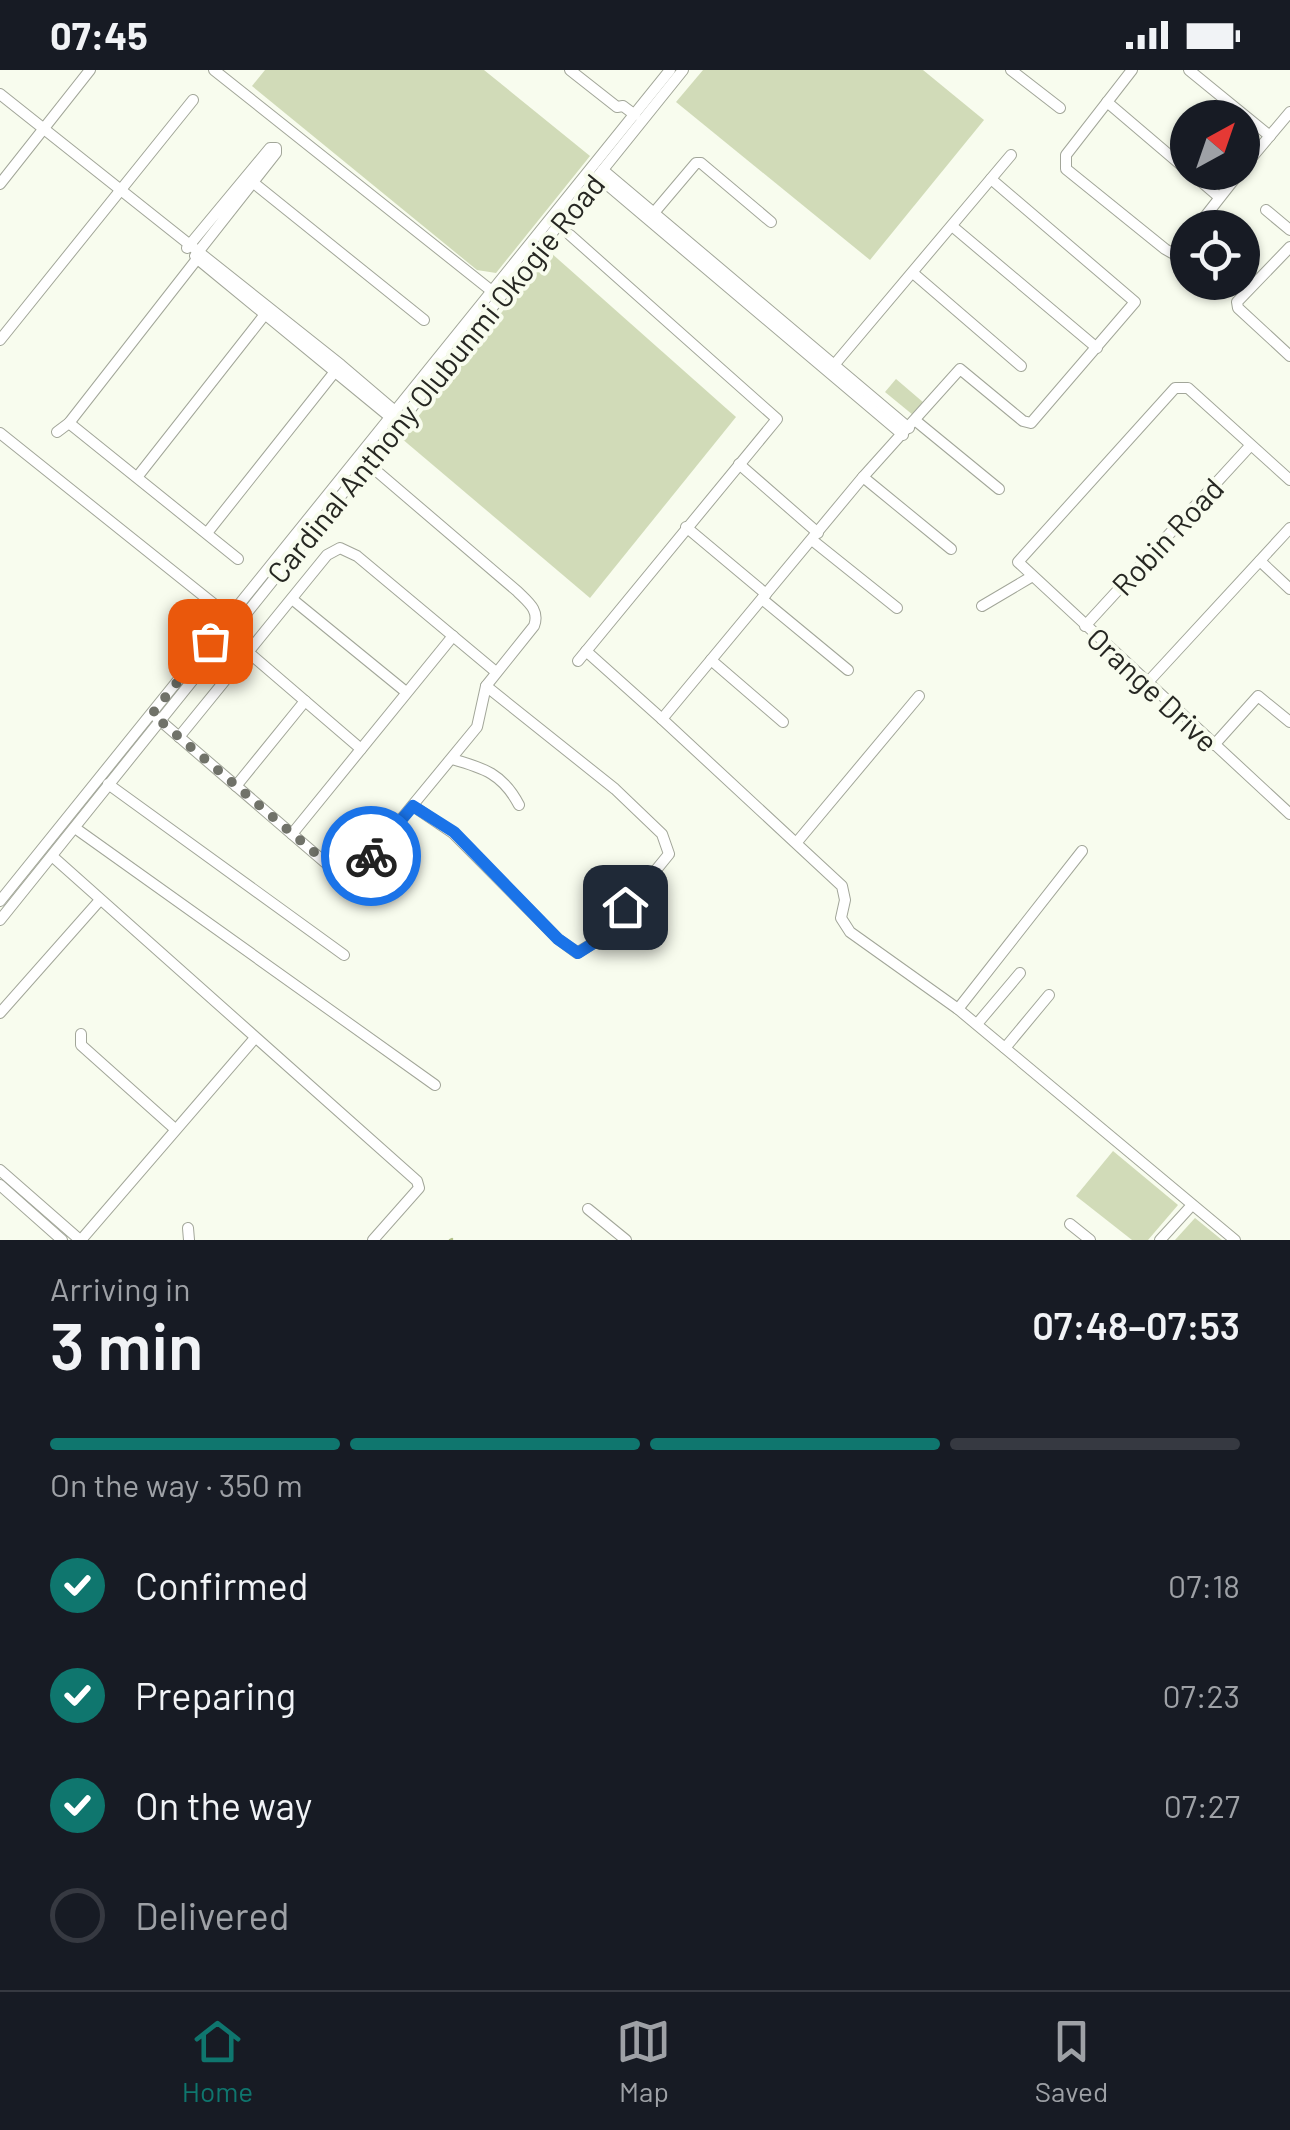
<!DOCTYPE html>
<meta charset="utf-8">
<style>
:root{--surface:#171b24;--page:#242831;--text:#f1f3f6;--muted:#9ea1a6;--line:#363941;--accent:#0f766e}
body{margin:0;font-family:Barlow,sans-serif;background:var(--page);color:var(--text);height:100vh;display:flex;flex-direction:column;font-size:38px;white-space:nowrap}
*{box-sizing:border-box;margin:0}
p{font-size:32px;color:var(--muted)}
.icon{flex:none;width:55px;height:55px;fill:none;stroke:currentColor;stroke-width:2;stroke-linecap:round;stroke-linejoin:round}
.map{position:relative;height:1170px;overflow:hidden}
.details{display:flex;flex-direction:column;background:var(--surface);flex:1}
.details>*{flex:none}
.needle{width:65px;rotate:40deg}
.tools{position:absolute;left:1170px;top:30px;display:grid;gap:20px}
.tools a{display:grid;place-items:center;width:90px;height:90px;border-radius:50%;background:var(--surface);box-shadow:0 2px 8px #0004;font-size:50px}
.pin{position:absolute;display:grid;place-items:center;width:85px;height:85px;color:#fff;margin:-42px;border-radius:20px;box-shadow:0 5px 15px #0006}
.courier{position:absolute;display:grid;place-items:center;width:100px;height:100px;margin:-50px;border:8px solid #1a73e8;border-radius:50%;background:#fff;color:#222;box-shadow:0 2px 12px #0007}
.summary em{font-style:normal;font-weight:600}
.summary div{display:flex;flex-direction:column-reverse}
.summary{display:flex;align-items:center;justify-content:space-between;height:170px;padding:0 50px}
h1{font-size:65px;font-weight:600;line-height:75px}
.bar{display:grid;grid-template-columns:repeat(4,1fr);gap:15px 10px;align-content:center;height:120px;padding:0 50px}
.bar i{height:12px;border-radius:8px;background:var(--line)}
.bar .current{background:var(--accent)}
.bar p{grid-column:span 4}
ol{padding:0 50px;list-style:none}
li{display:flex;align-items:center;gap:30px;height:110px}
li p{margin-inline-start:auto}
li .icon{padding:10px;border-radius:50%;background:var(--accent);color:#fff;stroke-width:4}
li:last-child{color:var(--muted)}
li i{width:55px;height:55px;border:5px solid var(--line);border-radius:50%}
.status{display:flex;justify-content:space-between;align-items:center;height:70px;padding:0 50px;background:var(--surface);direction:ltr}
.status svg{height:28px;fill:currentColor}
.tab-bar{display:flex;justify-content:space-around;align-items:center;height:140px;border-top:2px solid var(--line);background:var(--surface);font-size:28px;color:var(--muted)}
.tab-bar a{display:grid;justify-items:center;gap:5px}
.tab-bar .current{color:var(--accent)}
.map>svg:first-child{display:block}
.green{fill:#d1dbb8}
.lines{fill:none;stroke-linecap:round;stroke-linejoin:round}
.stream{stroke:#b1c088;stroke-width:2.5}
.minor-casing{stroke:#a2a699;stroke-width:12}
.minor{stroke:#fff;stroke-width:10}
.done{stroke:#707269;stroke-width:10;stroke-dasharray:0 18}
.route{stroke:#1a73e8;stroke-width:12}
.labels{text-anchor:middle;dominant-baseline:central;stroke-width:8;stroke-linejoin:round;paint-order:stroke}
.street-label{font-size:30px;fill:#262722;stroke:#f8fcee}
</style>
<div class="status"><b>07:45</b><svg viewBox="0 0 49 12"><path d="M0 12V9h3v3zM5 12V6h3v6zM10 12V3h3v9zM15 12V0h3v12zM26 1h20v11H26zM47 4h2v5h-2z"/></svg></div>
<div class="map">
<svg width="1290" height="1170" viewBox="0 0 1290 1170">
<rect width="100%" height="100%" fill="#f8fcee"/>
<g class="green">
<path d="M265,0H484L590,86L496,203L477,200L252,16Z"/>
<path d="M703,0H923L984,50L870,190L676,32Z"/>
<path d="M550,182L736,347L590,528L401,368Z"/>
<path d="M896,309L924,333L913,345L885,322Z"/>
<path d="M1113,1081L1178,1135L1148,1170H1132L1076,1126Z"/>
<path d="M1195,1148L1222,1170H1175Z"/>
</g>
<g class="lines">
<path class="stream" d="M450,1170L452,1169"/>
<g class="minor-casing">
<g id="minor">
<path d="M214,0L493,222"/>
<path d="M570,0L617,37L623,36L635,45"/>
<path d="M1011,0L1060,38"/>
<path d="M1132,0L1066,85V99L1165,179L1172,183L1188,168"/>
<path d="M1189,0L1270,66"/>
<path d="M0,24L341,295L395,341"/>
<path d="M1107,32L1188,101"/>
<path d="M1242,99L1290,42"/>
<path d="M603,100L909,358"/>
<path d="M1190,102L1219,127"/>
<path d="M598,107L903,365"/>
<path d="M991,109L1135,232L1031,353L1023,351L960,299L863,407L662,649L842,816L845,830L841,848L850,862L958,939L1235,1170"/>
<path d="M250,110L424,250"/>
<path d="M0,114L90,0"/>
<path d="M1266,140L1290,160"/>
<path d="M652,145L696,93H701L771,152"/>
<path d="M952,156L1097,278"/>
<path d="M1196,158L1240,102"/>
<path d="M570,165L777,349L578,591"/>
<path d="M1290,177L1237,232L1238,238L1290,286"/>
<path d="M187,178L270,78H276V83L195,186"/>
<path d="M200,191L390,347"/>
<path d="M913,203L1021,296"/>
<path d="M0,270L193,30"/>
<path d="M829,301L1011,85"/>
<path d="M916,351L999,419"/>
<path d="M69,353L238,489"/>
<path d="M57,362L69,353L197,189"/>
<path d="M0,363L230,547"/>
<path d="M739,394L818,463"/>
<path d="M138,406L266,243"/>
<path d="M863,407L951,479"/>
<path d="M1290,410L1188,318H1175L1018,492L1290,744"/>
<path d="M686,457L766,524"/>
<path d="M207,463L337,299"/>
<path d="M812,470L897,538"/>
<path d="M1260,491L1290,519"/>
<path d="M292,529L406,622"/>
<path d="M762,529L848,600"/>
<path d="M982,536L1031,507"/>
<path d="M1085,556L1250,376"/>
<path d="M586,581L662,649"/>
<path d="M248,582L361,679"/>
<path d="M711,590L783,652"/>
<path d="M1148,612L1290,458"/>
<path d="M156,647L342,807L350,809L356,804L477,657L486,616L534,556C540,540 528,532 517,521L366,392"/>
<path d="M179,667L327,485L340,478L357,486L496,602"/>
<path d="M1214,675L1258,626L1290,652"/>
<path d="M452,689C484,698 503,704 519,735"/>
<path d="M108,714L344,885"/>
<path d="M236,716L305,631"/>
<path d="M413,736L453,763L558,869L577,883L600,869L669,784L662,764L615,719L486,616"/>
<path d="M75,758L435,1015"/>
<path d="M292,764L453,566"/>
<path d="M797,772L919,626"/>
<path d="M52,786L417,1111L419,1118L373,1170"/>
<path d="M0,831L670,0"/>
<path d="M0,850L683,0"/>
<path d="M958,939L1082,781"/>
<path d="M0,943L100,830"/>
<path d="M977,954L1020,903"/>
<path d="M81,964V975L175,1059"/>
<path d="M1005,978L1049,925"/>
<path d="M0,1100L80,1170"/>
<path d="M0,1115L62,1170"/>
<path d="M588,1139L626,1170"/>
<path d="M1070,1154L1090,1170"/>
<path d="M188,1158L189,1170"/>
<path d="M81,1170L255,968"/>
<path d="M1160,1170L1192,1135"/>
</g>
</g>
<use href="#minor" class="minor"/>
</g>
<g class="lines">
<path class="done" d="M210,571L152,644L342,806L350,808L371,786"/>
<path class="route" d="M371,786L413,736L454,762L558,869L578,883L600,869L625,837"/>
</g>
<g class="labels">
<g class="street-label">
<text transform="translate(435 308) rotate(-51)">Cardinal Anthony Olubunmi Okogie Road</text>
<text transform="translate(1167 466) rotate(-47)">Robin Road</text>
<text transform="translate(1153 619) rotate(43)">Orange Drive</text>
</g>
</g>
</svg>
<div class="tools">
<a><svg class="needle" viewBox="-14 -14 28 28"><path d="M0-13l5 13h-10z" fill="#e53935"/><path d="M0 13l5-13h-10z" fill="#9ea1a6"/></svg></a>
<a><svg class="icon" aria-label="locate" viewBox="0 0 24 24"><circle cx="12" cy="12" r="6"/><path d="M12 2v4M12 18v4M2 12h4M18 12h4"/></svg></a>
</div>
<div class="pin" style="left:210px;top:571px;background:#ea580c"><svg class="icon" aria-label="bag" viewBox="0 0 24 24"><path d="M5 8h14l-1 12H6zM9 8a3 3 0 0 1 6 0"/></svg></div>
<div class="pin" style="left:625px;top:837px;background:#1f2937"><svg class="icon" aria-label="home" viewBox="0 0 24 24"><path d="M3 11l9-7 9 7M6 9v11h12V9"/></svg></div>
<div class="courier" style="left:371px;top:786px"><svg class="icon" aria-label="bike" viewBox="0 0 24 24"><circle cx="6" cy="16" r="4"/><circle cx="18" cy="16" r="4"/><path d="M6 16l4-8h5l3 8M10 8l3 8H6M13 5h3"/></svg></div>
</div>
<section class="details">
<div class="summary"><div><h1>3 min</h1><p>Arriving in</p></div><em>07:48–07:53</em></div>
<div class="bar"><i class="current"></i><i class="current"></i><i class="current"></i><i></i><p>On the way · 350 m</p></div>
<ol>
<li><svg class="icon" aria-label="check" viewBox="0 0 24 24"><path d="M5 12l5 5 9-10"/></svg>Confirmed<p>07:18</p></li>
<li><svg class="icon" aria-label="check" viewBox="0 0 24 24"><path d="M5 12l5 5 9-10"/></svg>Preparing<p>07:23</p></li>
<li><svg class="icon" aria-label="check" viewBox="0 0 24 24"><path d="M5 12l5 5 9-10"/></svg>On the way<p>07:27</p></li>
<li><i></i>Delivered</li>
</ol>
</section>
<nav class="tab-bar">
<a class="current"><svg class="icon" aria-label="home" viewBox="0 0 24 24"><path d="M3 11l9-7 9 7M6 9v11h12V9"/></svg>Home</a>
<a><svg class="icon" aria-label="map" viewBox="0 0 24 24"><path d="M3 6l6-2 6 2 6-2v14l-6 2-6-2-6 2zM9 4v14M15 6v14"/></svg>Map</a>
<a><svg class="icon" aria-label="saved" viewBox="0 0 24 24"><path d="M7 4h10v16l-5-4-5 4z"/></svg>Saved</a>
</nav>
